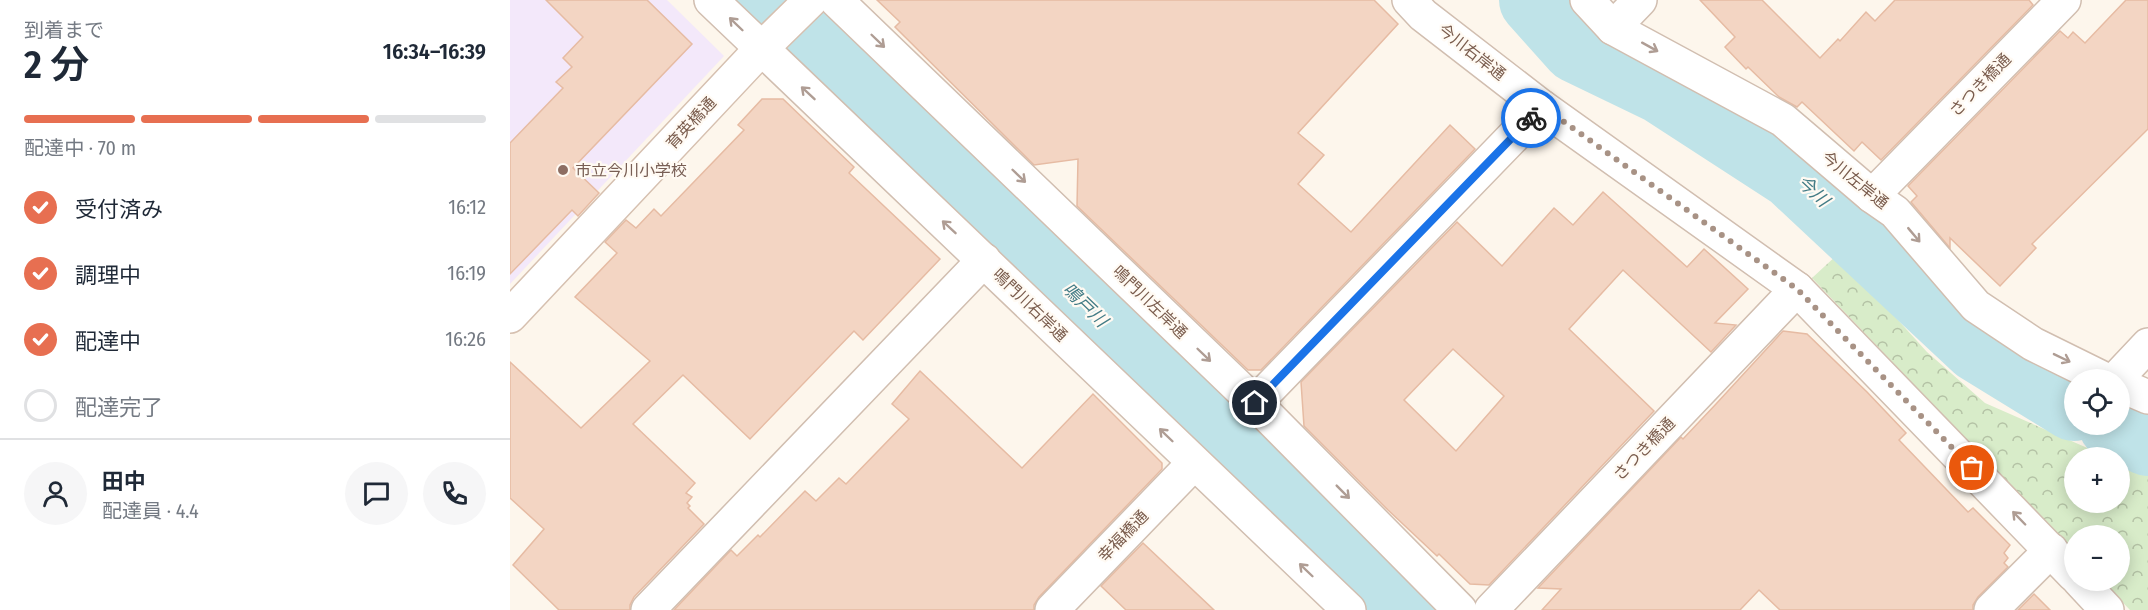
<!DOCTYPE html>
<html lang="ja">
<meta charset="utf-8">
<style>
:root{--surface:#fff;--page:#f6f6f7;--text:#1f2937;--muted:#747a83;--line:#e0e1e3;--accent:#e76f51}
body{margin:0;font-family:"Fira Sans Condensed","Noto Sans JP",sans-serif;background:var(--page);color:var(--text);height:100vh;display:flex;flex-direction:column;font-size:22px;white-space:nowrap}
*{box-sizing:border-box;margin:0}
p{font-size:20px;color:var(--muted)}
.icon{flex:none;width:33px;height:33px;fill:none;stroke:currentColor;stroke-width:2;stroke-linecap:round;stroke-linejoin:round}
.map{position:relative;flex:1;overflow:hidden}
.drawer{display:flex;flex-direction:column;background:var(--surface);width:510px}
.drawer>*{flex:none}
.buttons{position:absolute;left:1554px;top:369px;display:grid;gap:12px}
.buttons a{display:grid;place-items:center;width:66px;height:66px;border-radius:50%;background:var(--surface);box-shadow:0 3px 15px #0003;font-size:30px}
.pin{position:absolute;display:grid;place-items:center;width:51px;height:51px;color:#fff;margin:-26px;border:3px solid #fff;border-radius:50%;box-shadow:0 2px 6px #0007}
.courier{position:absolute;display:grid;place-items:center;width:60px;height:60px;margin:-30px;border:4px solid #1a73e8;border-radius:50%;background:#fff;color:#222;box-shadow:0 2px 8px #0007}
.summary em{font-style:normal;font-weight:600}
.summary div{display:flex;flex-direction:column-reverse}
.summary{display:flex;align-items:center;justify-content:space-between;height:102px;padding:0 24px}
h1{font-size:39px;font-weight:600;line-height:45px}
.bar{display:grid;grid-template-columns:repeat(4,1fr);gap:9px 6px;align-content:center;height:72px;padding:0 24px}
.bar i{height:8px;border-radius:4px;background:var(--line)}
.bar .on{background:var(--accent)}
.bar p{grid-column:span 4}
.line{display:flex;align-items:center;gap:15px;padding:0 24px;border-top:2px solid var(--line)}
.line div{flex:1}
.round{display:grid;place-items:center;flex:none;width:63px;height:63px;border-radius:32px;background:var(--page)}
ol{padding:0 24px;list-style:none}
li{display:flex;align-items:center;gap:18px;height:66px}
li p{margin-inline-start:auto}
li .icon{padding:6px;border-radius:50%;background:var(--accent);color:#fff;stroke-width:4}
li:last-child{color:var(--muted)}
li i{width:33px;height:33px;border:3px solid var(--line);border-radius:50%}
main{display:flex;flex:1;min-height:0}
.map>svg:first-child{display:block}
.education{fill:#f3e8fa}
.park{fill:url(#park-crowns)}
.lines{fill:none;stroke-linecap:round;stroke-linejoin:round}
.river{stroke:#bfe3e8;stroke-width:72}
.building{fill:#f3d5c3;stroke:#e6bba3;stroke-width:1.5;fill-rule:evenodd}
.street-casing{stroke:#d1beb0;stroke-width:36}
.secondary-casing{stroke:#d6c0b0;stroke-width:36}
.street{stroke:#fff;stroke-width:33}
.secondary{stroke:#fff;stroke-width:33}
.oneway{stroke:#af9d94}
.done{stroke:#a89285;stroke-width:6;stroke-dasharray:0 10.8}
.route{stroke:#1a73e8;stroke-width:8}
.education-dot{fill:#8d6e63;stroke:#fffaf3;stroke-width:2}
.labels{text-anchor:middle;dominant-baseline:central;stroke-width:4.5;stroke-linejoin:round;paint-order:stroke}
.street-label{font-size:16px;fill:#7a5c4d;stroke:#fffaf3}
.education-label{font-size:16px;fill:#785e54;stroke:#fffaf3;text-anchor:start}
.water-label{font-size:18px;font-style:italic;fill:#437c86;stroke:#fffaf3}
</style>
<main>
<section class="drawer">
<div class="summary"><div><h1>2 分</h1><p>到着まで</p></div><em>16:34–16:39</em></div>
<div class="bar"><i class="on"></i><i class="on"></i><i class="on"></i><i></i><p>配達中 · 70 m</p></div>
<ol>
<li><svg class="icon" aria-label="check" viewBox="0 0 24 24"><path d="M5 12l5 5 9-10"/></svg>受付済み<p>16:12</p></li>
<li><svg class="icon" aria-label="check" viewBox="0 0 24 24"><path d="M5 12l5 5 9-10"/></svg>調理中<p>16:19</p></li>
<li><svg class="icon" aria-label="check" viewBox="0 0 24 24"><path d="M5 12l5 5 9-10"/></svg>配達中<p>16:26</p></li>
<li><i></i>配達完了</li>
</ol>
<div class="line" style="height:108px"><a class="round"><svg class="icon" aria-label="person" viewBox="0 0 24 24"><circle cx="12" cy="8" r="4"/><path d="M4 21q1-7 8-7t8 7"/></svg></a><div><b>田中</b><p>配達員 · 4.4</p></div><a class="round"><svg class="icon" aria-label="chat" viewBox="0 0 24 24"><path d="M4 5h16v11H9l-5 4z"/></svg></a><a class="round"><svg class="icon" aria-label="phone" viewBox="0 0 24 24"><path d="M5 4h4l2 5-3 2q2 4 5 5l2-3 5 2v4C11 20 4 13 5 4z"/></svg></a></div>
</section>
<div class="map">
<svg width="1638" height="610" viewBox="0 0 1638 610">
<defs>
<pattern id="park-crowns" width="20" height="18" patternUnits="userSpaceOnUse" patternTransform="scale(1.5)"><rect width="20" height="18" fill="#d8ecc9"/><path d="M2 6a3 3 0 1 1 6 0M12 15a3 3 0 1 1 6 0" fill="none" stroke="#b4c2a5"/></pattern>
</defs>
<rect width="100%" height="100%" fill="#fdf6ec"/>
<path class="education" d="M0,0H157L214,56L0,284Z"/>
<path class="park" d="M1328,254L1417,352L1475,403L1598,457L1564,458V502H1610V462L1638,475V610H1620L1592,581L1610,580V536H1564V552L1302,278Z"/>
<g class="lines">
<g class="river">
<path d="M257,0L892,610"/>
<path d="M1025,0L1067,47L1152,88L1283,173L1468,346L1564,405"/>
<path d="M1604,424L1638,440"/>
</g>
</g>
<g class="building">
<path d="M36,0H137L182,44L63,168L89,193L68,216L62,210L0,274V143L53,88L46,82L62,67L53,58L73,37Z"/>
<path d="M367,0H864L888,24L788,133L814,155L788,184L841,232L940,125L965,149L751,370H738L567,206L568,159L524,165L385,27L390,22Z"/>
<path d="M1190,0H1252L1310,58L1328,39L1330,41L1356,12L1365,21L1385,0H1519L1523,5L1371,160L1352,142L1344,151L1292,102L1287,107L1269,97L1238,67L1236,69L1215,47L1225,37Z"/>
<path d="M1616,0H1638V129L1522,244L1526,248L1490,286L1440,238V248L1401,202L1407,196L1398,186L1550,31L1558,38L1563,32L1575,43Z"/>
<path d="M252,99H273L344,167L339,173L430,259L353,340L344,331L240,439L173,375L123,424L185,483L176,493L182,497L177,503L180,506L178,508L194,524L124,597L120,605V610H49L3,565L34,529L0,498V362L71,428L140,361L65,297L107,253L95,242L116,220L126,228L144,209L151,216L234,130L228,125Z"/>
<path d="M1093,192L1177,267L1194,249L1238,289L1205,323L1226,325L1201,352L1113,270L1059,329L1144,411L979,585L960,584L929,554L927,556L878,510L794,426L791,382L947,222L992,266L1044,208L1063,225ZM943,349L994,396L946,451L894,400Z"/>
<path d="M1273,331L1297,334L1357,392L1396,433L1389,440L1458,512L1463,508L1500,545L1494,553L1498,558L1494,563L1498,567L1468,597L1463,605V610H1270L1249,590L1230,610H1032L1051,589L1028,588L1171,437L1173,439L1206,404Z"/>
<path d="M410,371L512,468L583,394L652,463V469L529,597L524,605V610H164L221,550L227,556L248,535L250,537L295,491L306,501L329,478L336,484L399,419L382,404Z"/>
<path d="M633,543L704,610H616L591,586Z"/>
<path d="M1524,594L1540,610H1508Z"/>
</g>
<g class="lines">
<g class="street-casing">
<g id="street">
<path d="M201,0L839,610"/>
<path d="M326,0L745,403L950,610"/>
<path d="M899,0L913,15L1032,107L1287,289L1564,575"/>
<path d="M1077,0L1103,28L1273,120L1362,196L1385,212L1466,306L1523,344L1596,380"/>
<path d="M1103,28L1130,0"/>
<path d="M1362,196L1554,0"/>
<path d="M1605,380L1638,345"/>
<path d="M1610,385L1638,397"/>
<path d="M745,403L1032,107"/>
<path d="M1569,580L1597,610"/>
<path d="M138,610L474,260"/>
<path d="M542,610L684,463"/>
<path d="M981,610L1287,289"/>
<path d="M1481,610L1541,550"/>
</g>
</g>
<g class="secondary-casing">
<path id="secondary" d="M0,316L251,49L301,0"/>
</g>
<use href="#street" class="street"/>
<use href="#secondary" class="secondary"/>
</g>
<defs><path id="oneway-shaft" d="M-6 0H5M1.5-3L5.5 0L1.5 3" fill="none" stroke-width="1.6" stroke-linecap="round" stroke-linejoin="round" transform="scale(1.5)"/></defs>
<g class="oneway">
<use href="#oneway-shaft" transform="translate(226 24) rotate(-136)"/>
<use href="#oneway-shaft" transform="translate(368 41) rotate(44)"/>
<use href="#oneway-shaft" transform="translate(1140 47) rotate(29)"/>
<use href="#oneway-shaft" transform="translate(298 93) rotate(-137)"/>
<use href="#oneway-shaft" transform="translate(509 176) rotate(44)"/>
<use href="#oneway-shaft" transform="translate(439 227) rotate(-137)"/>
<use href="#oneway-shaft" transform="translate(1404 235) rotate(50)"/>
<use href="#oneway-shaft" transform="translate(694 355) rotate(44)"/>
<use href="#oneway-shaft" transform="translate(1552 358) rotate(26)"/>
<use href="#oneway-shaft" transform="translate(656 435) rotate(-136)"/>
<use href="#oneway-shaft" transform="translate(833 492) rotate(45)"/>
<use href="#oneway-shaft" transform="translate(1509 518) rotate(-134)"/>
<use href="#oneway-shaft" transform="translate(796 570) rotate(-136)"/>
</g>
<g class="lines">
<path class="done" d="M1021,118L1032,106L1287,289L1462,468"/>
<path class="route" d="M745,403L1021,118"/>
</g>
<circle class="education-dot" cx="53" cy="170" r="6"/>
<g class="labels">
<g class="street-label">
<text transform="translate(962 52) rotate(38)">今川右岸通</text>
<text transform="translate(1470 85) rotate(-46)">さつき橋通</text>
<text transform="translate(181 123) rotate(-47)">育英橋通</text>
<text transform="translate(1345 180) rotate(39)">今川左岸通</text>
<text transform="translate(640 302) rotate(44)">鳴門川左岸通</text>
<text transform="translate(520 305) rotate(44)">鳴門川右岸通</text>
<text transform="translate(1134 449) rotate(-46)">さつき橋通</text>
<text transform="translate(613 536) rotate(-46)">幸福橋通</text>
</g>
<g class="education-label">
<text x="65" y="170">市立今川小学校</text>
</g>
<g class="water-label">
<text transform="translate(1303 191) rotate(43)">今川</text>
<text transform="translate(575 305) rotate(44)">鳴戸川</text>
</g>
</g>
</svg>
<div class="buttons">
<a><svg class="icon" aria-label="locate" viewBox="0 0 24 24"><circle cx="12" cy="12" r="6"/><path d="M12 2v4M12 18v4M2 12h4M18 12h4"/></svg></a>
<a>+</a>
<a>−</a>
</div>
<div class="pin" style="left:1462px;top:468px;background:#ea580c"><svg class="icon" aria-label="bag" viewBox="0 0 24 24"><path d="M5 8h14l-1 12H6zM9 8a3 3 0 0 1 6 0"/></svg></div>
<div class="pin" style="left:745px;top:403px;background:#1f2937"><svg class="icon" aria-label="home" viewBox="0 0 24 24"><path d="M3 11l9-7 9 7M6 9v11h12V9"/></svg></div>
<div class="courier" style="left:1021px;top:118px"><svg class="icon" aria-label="bike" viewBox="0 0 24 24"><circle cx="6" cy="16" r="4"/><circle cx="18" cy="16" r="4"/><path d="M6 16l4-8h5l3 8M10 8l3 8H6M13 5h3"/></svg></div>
</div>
</main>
